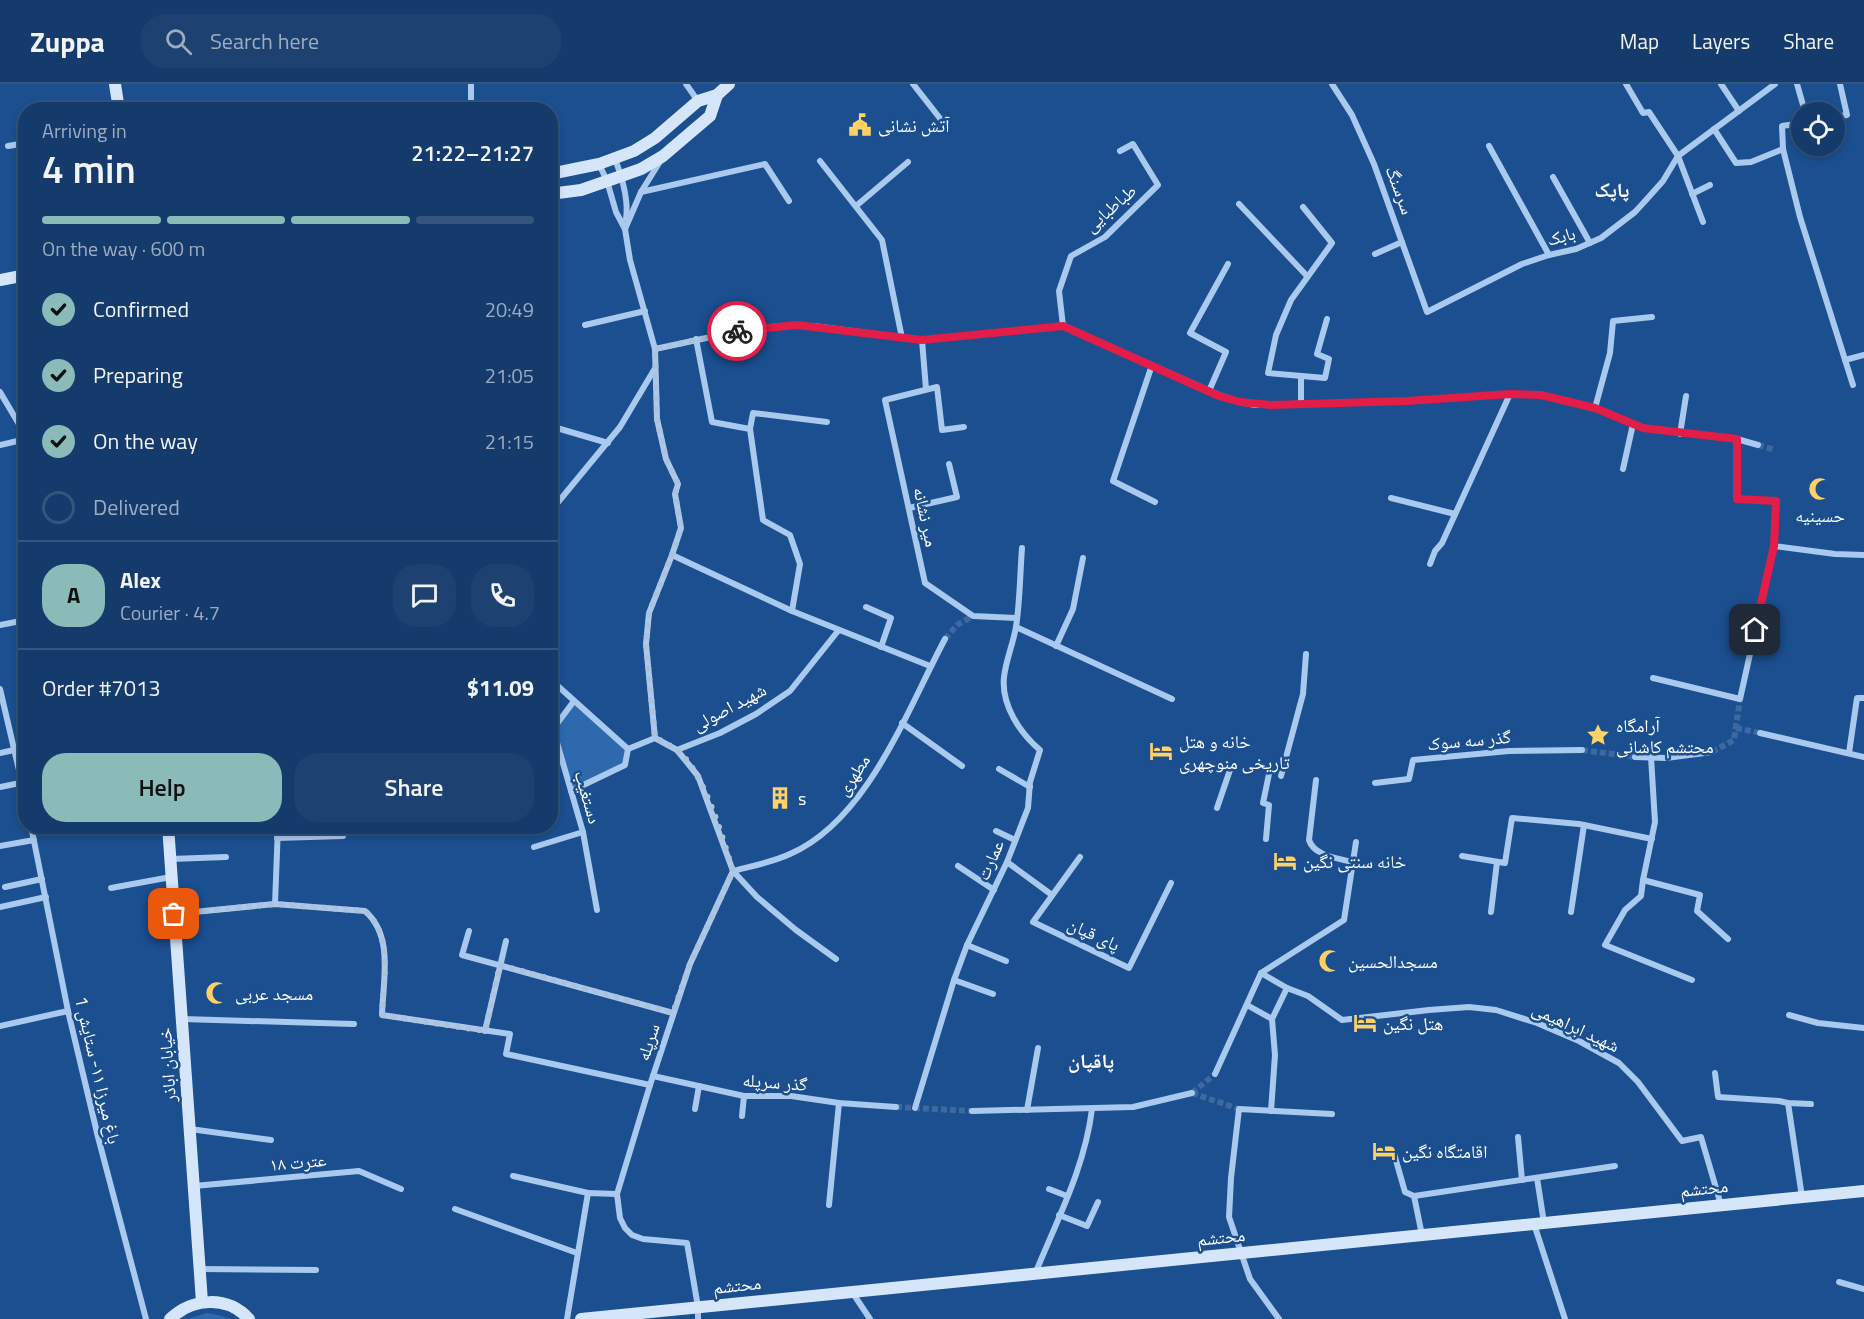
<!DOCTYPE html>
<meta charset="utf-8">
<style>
:root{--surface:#143b6b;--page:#1d4271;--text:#f1f3f6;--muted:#9dadc1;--line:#33557e;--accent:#8bbbb9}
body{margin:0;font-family:"Titillium Web","Noto Naskh Arabic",sans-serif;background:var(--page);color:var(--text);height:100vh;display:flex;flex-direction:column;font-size:22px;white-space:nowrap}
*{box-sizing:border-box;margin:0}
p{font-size:20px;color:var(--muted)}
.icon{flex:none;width:33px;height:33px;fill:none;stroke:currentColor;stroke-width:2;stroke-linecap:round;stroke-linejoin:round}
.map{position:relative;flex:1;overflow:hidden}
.details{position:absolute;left:18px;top:18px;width:540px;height:732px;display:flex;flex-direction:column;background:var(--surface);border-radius:24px;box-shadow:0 3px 9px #0003,0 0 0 2px var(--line)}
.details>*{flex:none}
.buttons{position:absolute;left:1791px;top:18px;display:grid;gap:12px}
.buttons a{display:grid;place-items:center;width:54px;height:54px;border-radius:50%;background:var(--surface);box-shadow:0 3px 9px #0003,0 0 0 2px var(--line);font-size:30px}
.pin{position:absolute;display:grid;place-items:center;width:51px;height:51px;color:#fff;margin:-26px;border-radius:12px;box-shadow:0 3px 9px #0006}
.courier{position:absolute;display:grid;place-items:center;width:60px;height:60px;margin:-30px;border:4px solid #e11d48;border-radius:50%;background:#fff;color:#222;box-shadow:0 2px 8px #0007}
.head em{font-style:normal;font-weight:600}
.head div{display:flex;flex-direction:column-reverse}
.head{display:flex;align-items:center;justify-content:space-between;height:102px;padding:0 24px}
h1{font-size:39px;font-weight:600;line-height:45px}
.bar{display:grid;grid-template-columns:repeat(4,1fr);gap:9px 6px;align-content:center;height:72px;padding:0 24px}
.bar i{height:8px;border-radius:4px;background:var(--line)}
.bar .active{background:var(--accent)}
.bar p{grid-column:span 4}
.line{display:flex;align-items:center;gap:15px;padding:0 24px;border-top:2px solid var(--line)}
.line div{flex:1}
.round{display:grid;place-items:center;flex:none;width:63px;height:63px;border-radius:24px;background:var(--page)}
ol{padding:0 24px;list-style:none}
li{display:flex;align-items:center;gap:18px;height:66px}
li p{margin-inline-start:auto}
li .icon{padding:6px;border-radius:50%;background:var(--accent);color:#111;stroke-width:4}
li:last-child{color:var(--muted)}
li i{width:33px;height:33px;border:3px solid var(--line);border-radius:50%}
.cta{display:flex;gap:12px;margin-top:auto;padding:12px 24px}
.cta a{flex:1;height:69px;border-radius:24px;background:var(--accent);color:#111;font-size:24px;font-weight:600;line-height:69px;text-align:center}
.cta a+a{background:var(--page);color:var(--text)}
header{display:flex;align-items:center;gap:36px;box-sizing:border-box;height:84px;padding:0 30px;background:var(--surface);border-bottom:2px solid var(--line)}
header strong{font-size:28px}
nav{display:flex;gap:33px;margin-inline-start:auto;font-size:21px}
.search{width:420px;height:54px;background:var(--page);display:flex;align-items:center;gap:15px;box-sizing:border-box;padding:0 21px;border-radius:24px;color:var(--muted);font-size:22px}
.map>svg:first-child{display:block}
.green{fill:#2e69ad}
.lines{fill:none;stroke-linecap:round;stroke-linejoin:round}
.minor-tunnel{stroke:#3d69a0;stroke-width:6;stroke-dasharray:6 3;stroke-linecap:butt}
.minor{stroke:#a9c9ee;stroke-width:6}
.secondary{stroke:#d6e6fa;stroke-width:12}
.done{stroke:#afc1d8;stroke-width:6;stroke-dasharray:0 10.8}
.route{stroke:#e11d48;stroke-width:8}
.labels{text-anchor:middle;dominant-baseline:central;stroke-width:5;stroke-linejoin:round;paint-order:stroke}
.poi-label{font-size:18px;fill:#fff;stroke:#1b4f8f;text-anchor:start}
.street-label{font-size:18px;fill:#fff;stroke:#1b4f8f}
.neighbourhood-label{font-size:20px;font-weight:bold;fill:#fff;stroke:#1b4f8f}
</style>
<header>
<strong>Zuppa</strong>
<div class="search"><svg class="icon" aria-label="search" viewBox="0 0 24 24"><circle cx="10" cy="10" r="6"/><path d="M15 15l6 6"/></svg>Search here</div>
<nav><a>Map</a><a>Layers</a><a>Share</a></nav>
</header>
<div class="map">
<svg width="1864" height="1235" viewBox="0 0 1864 1235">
<rect width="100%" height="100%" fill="#1b4f8f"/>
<g class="green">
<path d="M574,617L628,665L625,681L571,707L553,645Z"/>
<path d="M206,1229L219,1231L229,1235H188Z"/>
</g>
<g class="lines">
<g class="minor-tunnel">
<path d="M1758,361L1775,366"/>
<path d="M945,555L957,541L973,532"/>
<path d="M1736,644L1760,649"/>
<path d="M1582,666L1635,673"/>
<path d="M1712,668L1734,656L1740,615"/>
<path d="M1192,1009L1239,1025"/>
<path d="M1192,1009L1215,990"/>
<path d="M896,1023L972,1027"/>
</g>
<g class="minor">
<path d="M471,0V26"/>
<path d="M686,0L698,17"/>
<path d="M913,0L946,42"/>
<path d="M1332,0L1352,31L1374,80L1427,228L1522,180L1549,171L1576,165L1601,154L1635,128L1646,116L1663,97L1678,72L1775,0"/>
<path d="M1626,0L1643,29L1649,28L1678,72L1703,138"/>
<path d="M1721,0L1739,27"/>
<path d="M1797,0L1805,28"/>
<path d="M1834,33L1847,31L1840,0"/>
<path d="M1802,39L1782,42L1783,65L1800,133L1853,301"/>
<path d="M1714,45L1736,79L1751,78L1783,65"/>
<path d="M8,62L26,59"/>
<path d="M1489,62L1549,171"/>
<path d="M615,75C622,93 629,115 626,135"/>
<path d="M820,77L882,156L902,254"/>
<path d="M599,80L607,97L616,128L625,145L630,176L655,265L657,335L666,375L678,400L675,410L681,444L672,471L649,529L646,560L655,654"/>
<path d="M1553,93L1590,159"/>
<path d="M641,108L765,80L789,117"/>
<path d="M1692,110L1710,101"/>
<path d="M1239,120L1307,192"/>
<path d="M856,122L908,78"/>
<path d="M1303,123L1332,159L1291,216L1276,251L1268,289L1325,294L1329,275L1317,270L1327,235"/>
<path d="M625,145L641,108L661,76"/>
<path d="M1375,170L1402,158"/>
<path d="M585,241L645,227"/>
<path d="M1063,242L1059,207L1071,172L1105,153L1158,101L1133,60L1120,67"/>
<path d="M696,255L712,338L750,345L763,436L790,451L800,480L792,527"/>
<path d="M922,256L926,305"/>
<path d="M655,265L739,247L780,242H814L922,256L1063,242L1219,311L1241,318L1255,321L1407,317L1510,310L1541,311L1595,324L1643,344L1737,355V415L1776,417L1774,462L1835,470L1864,471"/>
<path d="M1845,276L1864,271"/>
<path d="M1152,281L1113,397L1155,418"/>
<path d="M1301,292V320"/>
<path d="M1209,307L1226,268L1190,249L1228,180"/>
<path d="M0,308L26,352"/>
<path d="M1595,324L1610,269L1613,237L1652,233"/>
<path d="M550,342L608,359"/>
<path d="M964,343L942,346L937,303L885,316L925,499L973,532L1016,534"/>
<path d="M750,345L753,329L827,338"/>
<path d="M1680,350L1686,312"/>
<path d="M1737,355L1758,361"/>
<path d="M0,361L26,355"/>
<path d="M1623,385L1633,340"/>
<path d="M1391,414L1455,430"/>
<path d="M909,424L957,413L949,380"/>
<path d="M550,428L620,343L654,286"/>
<path d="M672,471L792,527L930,582"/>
<path d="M1430,480L1435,467L1442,459L1510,310"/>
<path d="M866,523L891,534L881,563"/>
<path d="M0,541L26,536"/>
<path d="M1016,543L1172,615"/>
<path d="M1056,562L1073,525L1083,474"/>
<path d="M1653,594L1740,615L1774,462"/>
<path d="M550,595L628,665L655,654"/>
<path d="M0,605L26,716"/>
<path d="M574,617L553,645L583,748L597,826"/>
<path d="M902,639L962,682"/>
<path d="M1760,649L1864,673"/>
<path d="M655,654L677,666L698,692L733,787L757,813L796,846L836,875"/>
<path d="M677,666L720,649L756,630L790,607L838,547"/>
<path d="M0,669L14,666"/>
<path d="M1849,669L1857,614H1864"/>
<path d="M1635,673L1666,674L1712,668"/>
<path d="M1651,673L1655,738L1643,796L1700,811L1697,827L1728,855"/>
<path d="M999,685L1030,703"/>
<path d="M1281,692L1303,610L1306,570"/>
<path d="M1316,696L1309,756C1314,772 1338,774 1352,778"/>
<path d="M1375,699L1409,695L1413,676L1509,667L1582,666"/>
<path d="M0,703L25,698"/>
<path d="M571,707L625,681L628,665"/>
<path d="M1217,724L1231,683"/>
<path d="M31,742L68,927L98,1053L146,1235"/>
<path d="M996,747L1015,756"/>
<path d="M277,754L343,752"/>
<path d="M1266,755L1269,721L1263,719L1269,690"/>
<path d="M0,762L34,756"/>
<path d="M534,763L583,748"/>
<path d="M1462,772L1505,779L1512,734L1579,740L1652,755"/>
<path d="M1080,773L1033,838L1129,884L1171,799"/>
<path d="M171,775L226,773"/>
<path d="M1007,778L1052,811"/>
<path d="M958,782L994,806"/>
<path d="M733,787C752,782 773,778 790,770C868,736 907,626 945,555"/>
<path d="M1643,796L1641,812L1625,826L1605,861L1692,896"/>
<path d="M5,803L42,795"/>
<path d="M111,804L171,793"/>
<path d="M275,820L278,742"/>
<path d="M0,823L46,813"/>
<path d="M1491,828L1497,778"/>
<path d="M1571,828L1584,741"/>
<path d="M174,830L275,820L365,827C394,852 383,896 382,931L510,950L506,970L650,1001"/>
<path d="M469,847L462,871L673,929"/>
<path d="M967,861L1006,877"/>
<path d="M1261,889L1344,836L1356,758"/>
<path d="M954,896L993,910"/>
<path d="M1247,921L1272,935"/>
<path d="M1789,931L1818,939L1864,944"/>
<path d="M182,935L354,940"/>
<path d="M0,942L68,927"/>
<path d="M485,947L506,857"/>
<path d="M1715,989L1718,1013L1779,1017L1788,1019L1811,1020"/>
<path d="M1215,990L1261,889L1287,904L1308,912L1342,936L1429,926L1469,923L1496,926L1537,939L1579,957L1619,979L1638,998L1682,1057L1701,1053L1721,1121"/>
<path d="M653,992L744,1012H791L839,1019L896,1023"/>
<path d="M1788,1019L1802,1113"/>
<path d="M915,1024L954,896L967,861L1007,778L1028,724L1030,698L1040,666C1020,649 1001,621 1004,593C1006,576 1013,560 1016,543C1020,517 1020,490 1022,464"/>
<path d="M695,1025L699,1002"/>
<path d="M1027,1026L1038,964"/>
<path d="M972,1027L1133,1023L1192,1009"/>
<path d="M1271,1027L1275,971L1272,935L1287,904"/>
<path d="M742,1032L744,1012"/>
<path d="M190,1045L271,1056"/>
<path d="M1518,1053L1522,1096"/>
<path d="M1393,1066L1405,1108L1414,1112L1422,1151"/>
<path d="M513,1092L588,1109"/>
<path d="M1537,1094L1544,1139"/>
<path d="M194,1102L359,1087L401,1105"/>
<path d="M1049,1105L1067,1112"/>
<path d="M1414,1112L1615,1082"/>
<path d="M829,1121L839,1019"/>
<path d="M455,1125L577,1169"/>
<path d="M1059,1131L1087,1142L1098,1118"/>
<path d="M1534,1140L1565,1235"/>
<path d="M200,1185L316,1186"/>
<path d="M1035,1190C1057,1136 1085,1083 1092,1025"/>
<path d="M1839,1198L1864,1205"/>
<path d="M852,1208L870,1235"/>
<path d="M567,1235L588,1109L617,1110"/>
<path d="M698,1235V1223L687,1159L643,1155L632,1151L625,1144L620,1134L617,1110L650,1001L690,880L733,787"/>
<path d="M1279,1235L1250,1195L1229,1133L1231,1094L1239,1025L1332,1030"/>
</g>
<g class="secondary">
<path d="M115,0L119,26"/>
<path d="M550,90L599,80L634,67L655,54L698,17L717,11L729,0"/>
<path d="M550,110L581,106L607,97L641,85L663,72L710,32L717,11"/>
<path d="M0,196L26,191"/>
<path d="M168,742L202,1218"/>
<path d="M170,1235C192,1214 227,1211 249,1235"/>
<path d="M581,1235L1864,1107"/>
</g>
</g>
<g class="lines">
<path class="done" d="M174,830L275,820L365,827C394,852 383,896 382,931L485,947L500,881L673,929L690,880L733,787C722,753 704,685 675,665C669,661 662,657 655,654L646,560L649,529L672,471L681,444L675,410L678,400L666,375L657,335L655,265L737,247"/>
<path class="route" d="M737,247L797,241L922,256L1063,242L1219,312L1240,318L1271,321L1407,317L1510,310L1541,311L1595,324L1643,344L1737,355V415L1776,417L1774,462L1755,546"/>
</g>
<defs>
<g id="civic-bare" transform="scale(1.8)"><path d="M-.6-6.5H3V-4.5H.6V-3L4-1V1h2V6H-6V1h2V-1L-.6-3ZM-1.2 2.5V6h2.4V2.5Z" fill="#ffd166" stroke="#1b4f8f" stroke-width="2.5" paint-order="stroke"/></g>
<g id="mosque-bare" transform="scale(1.8)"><path d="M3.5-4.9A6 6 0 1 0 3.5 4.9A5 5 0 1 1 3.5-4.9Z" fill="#ffd166" stroke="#1b4f8f" stroke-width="2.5" paint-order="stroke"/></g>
<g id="sight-bare" transform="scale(1.8)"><path d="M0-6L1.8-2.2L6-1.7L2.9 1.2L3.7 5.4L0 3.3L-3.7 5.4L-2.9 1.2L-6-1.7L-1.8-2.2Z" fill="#ffd166" stroke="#1b4f8f" stroke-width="2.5" paint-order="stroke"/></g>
<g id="hotel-bare" transform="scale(1.8)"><path d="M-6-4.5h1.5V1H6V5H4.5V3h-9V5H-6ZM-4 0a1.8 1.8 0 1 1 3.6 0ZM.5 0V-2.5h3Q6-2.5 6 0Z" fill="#ffd166" stroke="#1b4f8f" stroke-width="2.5" paint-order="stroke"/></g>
<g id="building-bare" transform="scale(1.8)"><path d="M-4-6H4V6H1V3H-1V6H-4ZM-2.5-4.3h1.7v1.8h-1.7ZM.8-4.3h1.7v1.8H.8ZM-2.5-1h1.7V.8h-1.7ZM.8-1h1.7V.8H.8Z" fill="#ffd166" stroke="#1b4f8f" stroke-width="2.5" paint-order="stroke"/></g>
</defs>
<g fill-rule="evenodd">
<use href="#civic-bare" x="860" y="41"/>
<use href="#mosque-bare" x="1820" y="405"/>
<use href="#sight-bare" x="1598" y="651"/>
<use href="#hotel-bare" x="1161" y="667"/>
<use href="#building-bare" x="780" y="714"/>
<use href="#hotel-bare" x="1285" y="777"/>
<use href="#mosque-bare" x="1330" y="877"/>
<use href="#mosque-bare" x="217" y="909"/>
<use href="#hotel-bare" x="1365" y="939"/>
<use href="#hotel-bare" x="1384" y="1067"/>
</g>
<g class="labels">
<g class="poi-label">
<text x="878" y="41">آتش نشانی</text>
<text x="1820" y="431" text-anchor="middle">حسینیه</text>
<text x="1616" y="641">آرامگاه<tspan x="1616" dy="21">محتشم کاشانی</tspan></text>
<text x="1179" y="657">خانه و هتل<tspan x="1179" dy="21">تاریخی منوچهری</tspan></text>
<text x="798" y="714">s</text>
<text x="1303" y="777">خانه سنتی نگین</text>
<text x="1348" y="877">مسجدالحسین</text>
<text x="235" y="909">مسجد عربی</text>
<text x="1383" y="939">هتل نگین</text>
<text x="1402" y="1067">اقامتگاه نگین</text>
</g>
<g class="street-label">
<text transform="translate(1400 106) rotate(70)">سرسنگ</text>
<text transform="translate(1110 124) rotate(-41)">طباطبایی</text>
<text transform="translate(1561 152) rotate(-15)">بابک</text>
<text transform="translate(926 433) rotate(78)">میر نشانه</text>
<text transform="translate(729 623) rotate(-28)">شهید اصولی</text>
<text transform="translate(1469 656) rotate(-5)">گذر سه سوک</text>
<text transform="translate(853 691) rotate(-56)">مطهری</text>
<text transform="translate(588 713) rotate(74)">دستغیب</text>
<text transform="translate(990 776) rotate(-66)">عمارت</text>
<text transform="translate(1094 850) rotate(25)">پای قپان</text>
<text transform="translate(1576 943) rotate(25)">شهید ابراهیمی</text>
<text transform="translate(648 958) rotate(-72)">سرپله</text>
<text transform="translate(167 981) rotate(-94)">خیابان اباذر</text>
<text transform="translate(98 986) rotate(77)">باغ میرزا ۱۱- ستایش 1</text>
<text transform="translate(775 998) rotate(4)">گذر سرپله</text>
<text transform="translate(298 1078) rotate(-5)">عترت ۱۸</text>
<text transform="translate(1704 1104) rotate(-6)">محتشم</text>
<text transform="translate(1221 1153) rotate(-6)">محتشم</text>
<text transform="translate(737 1201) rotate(-6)">محتشم</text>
</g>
<g class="neighbourhood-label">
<text x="1612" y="105">پاپک</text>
<text x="1091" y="976">پاقپان</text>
</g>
</g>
</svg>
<div class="buttons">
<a><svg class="icon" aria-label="locate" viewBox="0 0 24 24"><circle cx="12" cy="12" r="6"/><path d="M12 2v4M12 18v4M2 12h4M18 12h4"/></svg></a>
</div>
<div class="pin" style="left:174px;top:830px;background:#ea580c"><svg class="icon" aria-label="bag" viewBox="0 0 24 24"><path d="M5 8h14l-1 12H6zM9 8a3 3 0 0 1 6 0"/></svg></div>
<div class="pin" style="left:1755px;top:546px;background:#1f2937"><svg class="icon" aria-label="home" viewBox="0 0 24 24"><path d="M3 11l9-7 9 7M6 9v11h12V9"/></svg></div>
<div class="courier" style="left:737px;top:247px"><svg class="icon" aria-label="bike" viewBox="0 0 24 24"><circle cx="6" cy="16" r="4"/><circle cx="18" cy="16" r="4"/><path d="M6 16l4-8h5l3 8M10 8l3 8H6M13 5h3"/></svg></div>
<section class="details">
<div class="head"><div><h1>4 min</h1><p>Arriving in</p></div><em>21:22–21:27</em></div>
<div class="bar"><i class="active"></i><i class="active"></i><i class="active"></i><i></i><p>On the way · 600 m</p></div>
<ol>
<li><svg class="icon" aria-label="check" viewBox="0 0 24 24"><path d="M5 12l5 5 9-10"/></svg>Confirmed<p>20:49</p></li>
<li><svg class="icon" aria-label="check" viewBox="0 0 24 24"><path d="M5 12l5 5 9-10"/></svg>Preparing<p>21:05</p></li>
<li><svg class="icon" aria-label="check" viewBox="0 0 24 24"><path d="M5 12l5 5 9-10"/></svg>On the way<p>21:15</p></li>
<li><i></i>Delivered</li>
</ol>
<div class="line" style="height:108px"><b class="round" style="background:var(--accent);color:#111">A</b><div><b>Alex</b><p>Courier · 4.7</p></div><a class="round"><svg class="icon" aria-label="chat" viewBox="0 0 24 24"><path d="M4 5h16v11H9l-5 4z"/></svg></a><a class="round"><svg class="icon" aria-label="phone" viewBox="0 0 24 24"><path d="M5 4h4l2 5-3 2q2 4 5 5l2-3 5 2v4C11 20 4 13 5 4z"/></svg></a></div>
<div class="line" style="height:78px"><div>Order #7013</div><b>$11.09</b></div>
<div class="cta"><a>Help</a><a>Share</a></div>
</section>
</div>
